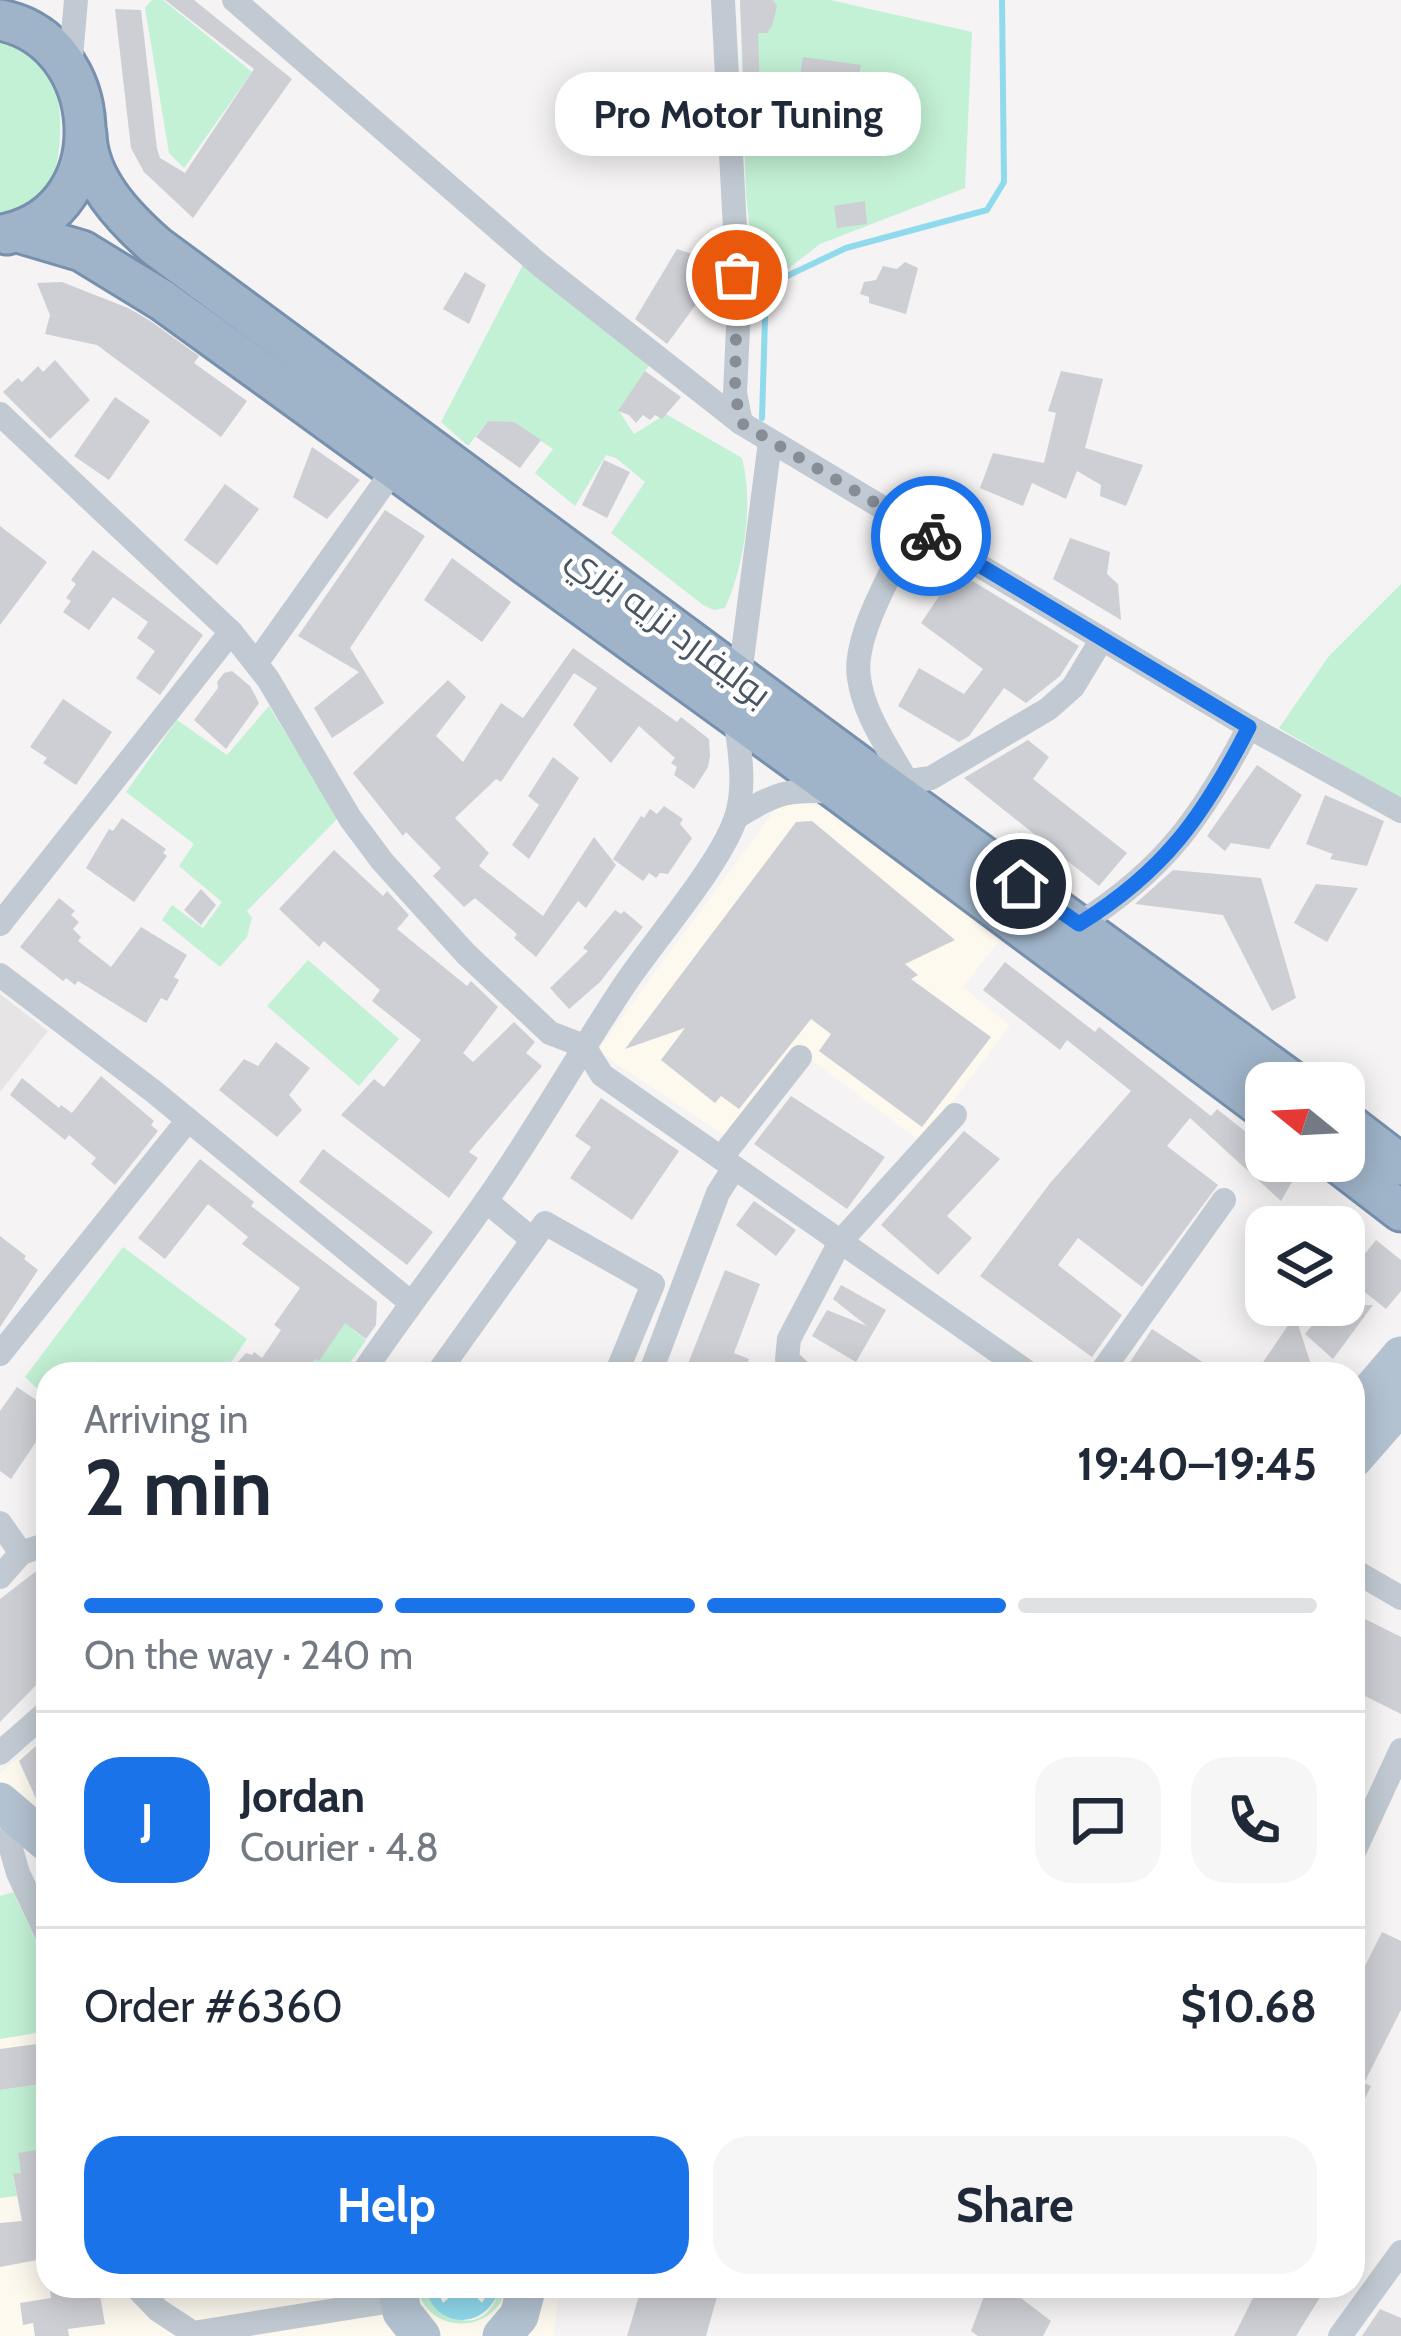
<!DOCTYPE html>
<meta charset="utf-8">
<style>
:root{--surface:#fff;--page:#f6f6f7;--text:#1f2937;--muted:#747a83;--line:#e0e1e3;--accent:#1a73e8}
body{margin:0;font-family:Cabin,Cairo,sans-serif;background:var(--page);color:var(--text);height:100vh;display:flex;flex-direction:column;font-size:45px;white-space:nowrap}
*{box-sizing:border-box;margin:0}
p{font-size:39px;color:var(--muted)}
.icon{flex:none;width:66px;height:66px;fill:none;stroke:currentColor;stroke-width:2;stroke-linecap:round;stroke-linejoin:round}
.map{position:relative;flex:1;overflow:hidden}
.side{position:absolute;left:36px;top:1362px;width:1329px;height:936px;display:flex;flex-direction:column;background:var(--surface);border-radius:36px;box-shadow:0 6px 30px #0003}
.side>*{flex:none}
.needle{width:78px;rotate:288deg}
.buttons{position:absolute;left:1245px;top:1062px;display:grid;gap:24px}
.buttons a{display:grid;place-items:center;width:120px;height:120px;border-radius:24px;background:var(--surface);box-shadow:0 6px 30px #0003;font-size:60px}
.pin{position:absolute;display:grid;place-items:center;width:102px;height:102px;color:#fff;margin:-51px;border:6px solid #fff;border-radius:50%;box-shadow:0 3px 12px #0007}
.courier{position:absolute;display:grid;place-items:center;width:120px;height:120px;margin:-60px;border:9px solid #1a73e8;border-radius:50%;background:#fff;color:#222;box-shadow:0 3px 15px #0007}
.bubble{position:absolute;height:84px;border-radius:36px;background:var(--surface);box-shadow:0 6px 30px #0003;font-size:39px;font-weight:800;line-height:84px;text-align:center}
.headline em{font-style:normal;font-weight:800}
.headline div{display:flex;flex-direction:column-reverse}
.headline{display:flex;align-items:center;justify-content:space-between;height:204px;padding:0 48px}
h1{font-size:78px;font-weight:800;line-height:90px}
.bar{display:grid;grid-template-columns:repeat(4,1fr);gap:18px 12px;align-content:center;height:144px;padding:0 48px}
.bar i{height:15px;border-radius:9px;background:var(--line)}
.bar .current{background:var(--accent)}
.bar p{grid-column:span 4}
.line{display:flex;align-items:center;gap:30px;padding:0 48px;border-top:3px solid var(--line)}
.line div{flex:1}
.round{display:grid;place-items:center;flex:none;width:126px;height:126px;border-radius:36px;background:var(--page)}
.action{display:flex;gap:24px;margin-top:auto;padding:24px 48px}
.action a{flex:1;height:138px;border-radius:36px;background:var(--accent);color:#fff;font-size:48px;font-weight:800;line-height:138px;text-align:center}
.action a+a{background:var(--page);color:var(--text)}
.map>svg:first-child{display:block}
.commercial{fill:#fdf9ef}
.education{fill:#e6e4e5}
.green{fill:#c3f1d5}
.water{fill:#90daee}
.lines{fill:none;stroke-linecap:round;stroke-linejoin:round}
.stream{stroke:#90daee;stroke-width:6}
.building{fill:#cdcfd5}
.trunk-casing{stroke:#7690ad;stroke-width:45}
.minor{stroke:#c1cad2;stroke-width:24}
.primary{stroke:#b3c2d1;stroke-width:39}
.trunk{stroke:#9fb4c9;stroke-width:39}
.done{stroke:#868d94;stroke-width:12;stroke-dasharray:0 21.6}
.route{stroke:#1a73e8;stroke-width:15}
.labels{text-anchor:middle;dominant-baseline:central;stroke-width:9;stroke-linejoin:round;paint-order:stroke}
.street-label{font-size:36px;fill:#4a5661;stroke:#fff}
</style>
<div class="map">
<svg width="1401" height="2336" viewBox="0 0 1401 2336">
<rect width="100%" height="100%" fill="#f5f3f3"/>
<g class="commercial">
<path d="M792,802L830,808L1005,933L963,987L1010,1026L921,1142L798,1050L725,1136L597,1051L772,814L778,806Z"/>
<path d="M48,1733V1831L0,1788V1773Z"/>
<path d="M48,2031V2286H560L554,2336H0V2039Z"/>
</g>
<path class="education" d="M0,994L48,1031L0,1092Z"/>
<g class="green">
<path d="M152,0H163L252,72L184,168L169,153L145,8Z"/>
<path d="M740,0H830L972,32L965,188L820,244L757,293L746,195Z"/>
<path d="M0,35C12,42 31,48 41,57C67,81 66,173 42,199C32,208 13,213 0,218Z"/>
<path d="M526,259L652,361L619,411L634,434L666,414L742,458C754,503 744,567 725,608L714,610L703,605L611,533L645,482L616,458L606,455L575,506L535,473L553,449L514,423L488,421L468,446L441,422Z"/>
<path d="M1401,584V799L1279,728L1329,656Z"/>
<path d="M269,706L338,818L247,911L252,918L247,937L220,967L162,920L172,905L203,928L222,902L179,866L194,844L126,792L177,720L227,755Z"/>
<path d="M308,960L399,1039L359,1086L267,1006Z"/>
<path d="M123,1247L247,1339L223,1374H48V1399L25,1377Z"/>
<path d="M338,1317L366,1340L342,1374H303L315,1359L319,1360Z"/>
<path d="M13,1892L47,1963L48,2031L0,2039V1896Z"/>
<path d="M48,2083V2148L21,2173L13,2175L17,2196L0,2198V2090Z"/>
<path d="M417,2286H425C443,2328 490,2336 500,2286H507C496,2336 426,2336 417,2286Z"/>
</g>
<path class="water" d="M425,2286H435L443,2303L450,2297L445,2286H480L476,2296L482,2303L491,2286L500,2287C488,2331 434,2331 425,2286Z"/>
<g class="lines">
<path class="stream" d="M762,418L766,286L846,248L987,210L1004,182L1002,0"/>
</g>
<g class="building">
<path d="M165,0H194L292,79L193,218L144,172L131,148L115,9L141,10L157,149L160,158L185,173L254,69Z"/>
<path d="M740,0H773L777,6L772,26L767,33H758L760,92L744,90Z"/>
<path d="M803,57L861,65L852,110L796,101Z"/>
<path d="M871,119L889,131L870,156L853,143Z"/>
<path d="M865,201L867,224L837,228L834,206Z"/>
<path d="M677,249L716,261L711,284L667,344L635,319Z"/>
<path d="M905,262L918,268L906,314L869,303V297L860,294L864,282L876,280L883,266L897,269Z"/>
<path d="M465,272L486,285L469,324L443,309Z"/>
<path d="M62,282L128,308L149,320L199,356L194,363L247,401L221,437L97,345L45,334L50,315L37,283Z"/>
<path d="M55,360L90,400L50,439L3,392L18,378L22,382L38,366L43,372Z"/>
<path d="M645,371L681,397L662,419L655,415L650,420L643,415L636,423L629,415L618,411Z"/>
<path d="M1061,371L1103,379L1085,448L1143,465L1126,506L1100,496L1101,485L1077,471L1066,499L1032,483L1023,506L980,488L993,453L1044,463L1056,413L1048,411Z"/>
<path d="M115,397L150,421L109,480L74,456Z"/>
<path d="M488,421L514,422L541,440L520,468L476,437Z"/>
<path d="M312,447L360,480L327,519L293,497Z"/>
<path d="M604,460L630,472L607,518L582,505Z"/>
<path d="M225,484L259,509L217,565L184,540Z"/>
<path d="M385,510L425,536L350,648L384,703L332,738L314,708L359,672L298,636Z"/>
<path d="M0,526L47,562L0,625Z"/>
<path d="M1070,538L1110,552L1107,574L1118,584L1121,620L1053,579Z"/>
<path d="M93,550L203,635L160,695L136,678L155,651L137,638L148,622L113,597L89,630L63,612L71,601L66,598L76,584L71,580Z"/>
<path d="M452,558L511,602L482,642L424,600Z"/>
<path d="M956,571L1079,646L1060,676L1026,703L1004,688L969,736L959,742L898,706L919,668L964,694L983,669L921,623Z"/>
<path d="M573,648L677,722L681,717L709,739L710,756L708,767L694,789L674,775L677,767L671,763L675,758L639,726L611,763L573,725L597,688L574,673L501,782L496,779L455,818L489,853L479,866L543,916L594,837L616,865L586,908L578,901L536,957L514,938L517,934L475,898L464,907L433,876L441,868L406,832L403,836L353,773L448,680L466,697L436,736L463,762L501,703L523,718Z"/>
<path d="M232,671L250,686L259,703L226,749L194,720L218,688L217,682L224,673Z"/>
<path d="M63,699L112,732L76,785L43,763L47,758L30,747Z"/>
<path d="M1028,740L1049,757L1033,779L1127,853L1099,886L964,778Z"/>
<path d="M553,757L579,778L529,859L512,845L539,805L528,796Z"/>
<path d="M1257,765L1302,795L1269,849L1231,843L1225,851L1207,836Z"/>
<path d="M1325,795L1384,821L1367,866L1330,859L1333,854L1306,844Z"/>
<path d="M664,806L683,819L680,824L692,838L668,874L660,873L656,878L649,873L643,881L613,859L641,816L644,818L650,809L657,814Z"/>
<path d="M122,818L166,849L163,853L167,856L134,902L86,868L109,829L113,831Z"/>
<path d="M812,821L955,940L905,964L918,975L911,979L991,1037L922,1127L819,1051L831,1034L811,1019L739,1109L721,1096L715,1103L661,1060L685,1028L625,1049L796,822Z"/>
<path d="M334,850L383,896L387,891L409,915L397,929L467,986L471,981L498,1007L463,1053L473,1062L514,1022L535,1042L526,1053L542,1066L469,1152L478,1158L449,1198L341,1115L374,1079L384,1087L421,1040L372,1001L380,990L324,941L319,947L279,909Z"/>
<path d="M1173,870L1261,878L1296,998L1272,1011L1223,915L1135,904Z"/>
<path d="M1316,884L1358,888L1327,942L1294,923Z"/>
<path d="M201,889L216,905L201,925L184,910Z"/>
<path d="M59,898L75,911L71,915L79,922L73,929L81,937L78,941L111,967L141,927L187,955L174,977L179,980L167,1001L161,998L146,1023L78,981L75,985L66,978L63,981L20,947Z"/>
<path d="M615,910L621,914L624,911L643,927L600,982L569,1009L550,988L588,951L583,948Z"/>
<path d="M1005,962L1095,1032L1099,1027L1211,1116L1217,1109L1266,1148V1161H1282L1297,1173L1281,1201L1190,1118L1167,1146L1218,1185L1142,1287L1078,1238L1058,1265L1122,1315L1092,1357L980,1276L1051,1182L1131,1091L1067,1040L1060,1050L983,990Z"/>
<path d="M276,1042L310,1068L289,1095L302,1110L277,1137L219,1090L244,1059L258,1066Z"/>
<path d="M101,1076L154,1121L151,1125L158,1131L115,1185L91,1164L96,1158L69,1135L65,1140L10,1095L22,1078L59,1108L61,1105L72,1113Z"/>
<path d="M791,1096L885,1157L847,1209L754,1144Z"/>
<path d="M601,1098L679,1151L632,1220L570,1178L591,1147L575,1136Z"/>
<path d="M964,1131L1000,1159L947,1216L972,1238L938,1275L881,1225Z"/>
<path d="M323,1149L433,1232L407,1265L299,1182Z"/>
<path d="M200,1159L254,1202L251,1206L377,1302L376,1325L366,1339L345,1323L319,1361L315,1359L304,1374H239L236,1364L246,1353L252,1355L254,1352L262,1358L281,1330L274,1325L300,1288L242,1244L248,1237L208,1204L165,1259L138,1238Z"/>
<path d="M754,1201L796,1230L776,1256L736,1225Z"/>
<path d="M0,1236L26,1256L24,1259L38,1270L0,1327Z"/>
<path d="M1376,1240L1401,1260V1291L1386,1309L1346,1277Z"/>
<path d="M725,1270L760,1284L734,1353L749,1359L744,1374H684Z"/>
<path d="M841,1285L886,1310L856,1362L812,1336L827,1310L867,1326L833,1299Z"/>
<path d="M1329,1305H1373L1333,1359L1305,1334Z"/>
<path d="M1295,1315L1314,1374H1255Z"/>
<path d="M1152,1329L1221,1374H1122Z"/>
<path d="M17,1387L48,1408V1424L11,1479L0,1471V1411Z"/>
<path d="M48,1562V1673L0,1722V1599Z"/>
<path d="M1353,1613L1401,1637V1714L1353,1690Z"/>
<path d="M48,1735V1811L38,1803L19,1761Z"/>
<path d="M1382,1932L1401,1941V2010L1364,2083L1371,2086L1353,2123V1990Z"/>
<path d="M44,2043L48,2083L0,2090V2049Z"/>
<path d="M48,2148V2258L0,2267V2223L22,2221L13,2174L21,2173L18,2153Z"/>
<path d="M71,2286L72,2294L99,2290L105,2324L68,2329L69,2336H35L33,2323L23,2325L20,2303L51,2298L50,2290Z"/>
<path d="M642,2286H720L706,2336H627Z"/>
<path d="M988,2286H1005L1051,2321L1043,2336H978L971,2331Z"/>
<path d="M1259,2286H1327L1296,2336H1234Z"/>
<path d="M1380,2309L1401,2318V2336H1362Z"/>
</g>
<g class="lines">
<g class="trunk-casing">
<g id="trunk">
<path d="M0,20C106,40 118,209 7,234"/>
<path d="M86,134C87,179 123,217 156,246L882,783L1294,1083"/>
<path d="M18,232L82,251L162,300L840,792L1266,1110"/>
<path d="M1344,1121L1401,1165"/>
<path d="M1336,1161L1401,1211"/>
</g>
</g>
<g class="minor">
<path d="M234,0L540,265L741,423L1249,727L1401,811"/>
<path d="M723,0L739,306L735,393L741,423"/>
<path d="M73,72L71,57L76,0"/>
<path d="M0,414L231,632L268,679L350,818L382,861L466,954L550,1033L584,1046L602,1075L1030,1374"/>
<path d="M257,662L395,468"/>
<path d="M740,675L770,442"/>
<path d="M907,782C890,750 864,716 859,678C852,636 896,565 914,527"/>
<path d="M896,783L931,778L1048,709L1073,687L1102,639"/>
<path d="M737,817C774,793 791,788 835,792"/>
<path d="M0,924L231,632"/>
<path d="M1079,924C1165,870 1203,815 1249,727"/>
<path d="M0,975L153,1091L410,1302"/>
<path d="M721,1158L800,1057"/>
<path d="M486,1201L533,1240"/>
<path d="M0,1354L188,1120"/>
<path d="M362,1374C401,1316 444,1261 484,1204C535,1132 578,1054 627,981C656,938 724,860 737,814C746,782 739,747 735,715"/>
<path d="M437,1374L545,1223L653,1284L616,1374"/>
<path d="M650,1374L718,1193L734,1168"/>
<path d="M803,1374L787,1359L789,1339L840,1242L955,1115"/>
<path d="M1100,1374L1224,1200"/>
<path d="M0,1523L21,1553"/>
<path d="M1353,1570L1401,1598"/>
<path d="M0,1577L21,1553L48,1544"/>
<path d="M0,1753L48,1711"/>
<path d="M8,1838L18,1873L48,1937"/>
<path d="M1353,1854L1401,1750"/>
<path d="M135,2286L158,2310L193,2333L398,2300"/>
<path d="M1340,2336L1401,2252"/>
</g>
<g class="primary">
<path d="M1353,1412L1401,1356"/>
<path d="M1353,1459L1401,1404"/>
<path d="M0,1802L48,1843"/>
<path d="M397,2286L402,2312L421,2336"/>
<path d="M502,2336L519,2316L527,2286"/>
</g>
<use href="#trunk" class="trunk"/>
</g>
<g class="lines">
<path class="done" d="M737,275L735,393L741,423L931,536"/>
<path class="route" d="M931,536L1249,727C1204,815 1165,871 1079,924L1021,884"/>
</g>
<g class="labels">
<g class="street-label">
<text transform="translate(670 625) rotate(37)">بوليفارد نزيه بزري</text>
</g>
</g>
</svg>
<div class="buttons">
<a><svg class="needle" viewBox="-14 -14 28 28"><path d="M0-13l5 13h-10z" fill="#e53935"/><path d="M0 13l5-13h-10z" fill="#747a83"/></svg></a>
<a><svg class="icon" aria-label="layers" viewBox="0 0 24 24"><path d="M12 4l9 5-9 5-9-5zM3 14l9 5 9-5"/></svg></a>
</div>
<div class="pin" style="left:737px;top:275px;background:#ea580c"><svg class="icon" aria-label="bag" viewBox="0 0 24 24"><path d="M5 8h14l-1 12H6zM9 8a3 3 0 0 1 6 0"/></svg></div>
<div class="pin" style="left:1021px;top:884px;background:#1f2937"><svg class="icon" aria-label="home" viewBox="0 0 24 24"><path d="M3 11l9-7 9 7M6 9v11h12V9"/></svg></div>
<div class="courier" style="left:931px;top:536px"><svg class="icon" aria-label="bike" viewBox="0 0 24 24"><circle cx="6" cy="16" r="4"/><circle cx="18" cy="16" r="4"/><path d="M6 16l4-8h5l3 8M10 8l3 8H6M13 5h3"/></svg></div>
<div class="bubble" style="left:555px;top:72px;width:366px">Pro Motor Tuning</div>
<section class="side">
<div class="headline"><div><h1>2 min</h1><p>Arriving in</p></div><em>19:40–19:45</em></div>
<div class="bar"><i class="current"></i><i class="current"></i><i class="current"></i><i></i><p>On the way · 240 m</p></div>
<div class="line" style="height:216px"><b class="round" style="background:var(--accent);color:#fff">J</b><div><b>Jordan</b><p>Courier · 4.8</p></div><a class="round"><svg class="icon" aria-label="chat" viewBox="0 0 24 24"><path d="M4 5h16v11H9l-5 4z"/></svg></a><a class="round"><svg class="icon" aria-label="phone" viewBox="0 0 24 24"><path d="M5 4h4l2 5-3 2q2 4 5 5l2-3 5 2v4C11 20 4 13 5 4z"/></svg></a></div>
<div class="line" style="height:156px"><div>Order #6360</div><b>$10.68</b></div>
<div class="action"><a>Help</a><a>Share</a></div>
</section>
</div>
